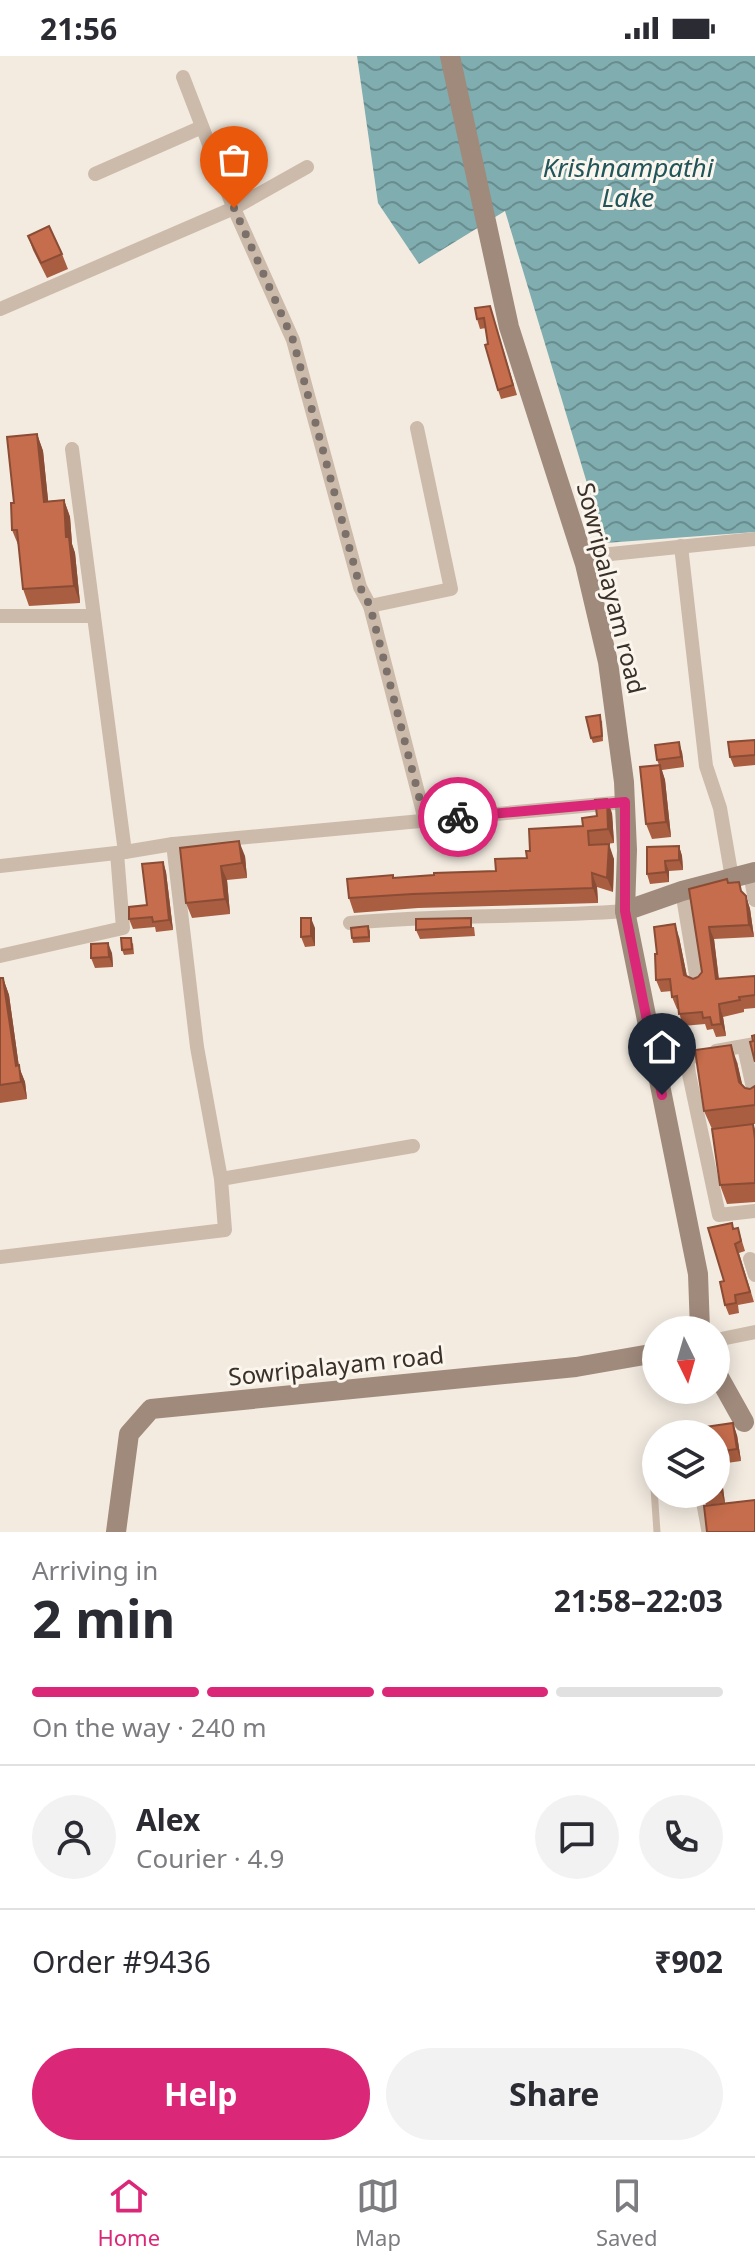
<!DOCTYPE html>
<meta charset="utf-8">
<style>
:root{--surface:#fff;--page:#f2f2f3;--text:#2b2b33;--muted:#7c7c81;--line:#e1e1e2;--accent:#db2777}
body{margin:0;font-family:"Noto Sans",sans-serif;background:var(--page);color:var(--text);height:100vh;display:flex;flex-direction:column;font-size:30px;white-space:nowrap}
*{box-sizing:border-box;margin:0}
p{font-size:26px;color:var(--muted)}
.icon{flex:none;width:44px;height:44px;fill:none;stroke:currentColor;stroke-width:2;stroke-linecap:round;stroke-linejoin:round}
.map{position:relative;height:1476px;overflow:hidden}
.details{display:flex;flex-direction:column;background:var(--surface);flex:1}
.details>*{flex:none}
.needle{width:52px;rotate:175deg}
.fabs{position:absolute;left:642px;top:1260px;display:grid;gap:16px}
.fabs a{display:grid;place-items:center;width:88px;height:88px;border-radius:50%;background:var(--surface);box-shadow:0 4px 20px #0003;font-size:40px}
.pin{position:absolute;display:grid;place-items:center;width:68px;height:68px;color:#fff;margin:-82px -34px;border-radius:50% 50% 50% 0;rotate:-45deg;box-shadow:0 0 8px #0007}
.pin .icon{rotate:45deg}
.courier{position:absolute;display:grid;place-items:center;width:80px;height:80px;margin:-40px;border:6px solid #db2777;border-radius:50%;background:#fff;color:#222;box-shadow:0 2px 10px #0007}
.headline em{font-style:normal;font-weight:700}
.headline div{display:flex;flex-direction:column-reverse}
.headline{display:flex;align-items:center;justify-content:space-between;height:136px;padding:0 32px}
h1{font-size:52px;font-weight:700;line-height:60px}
.bar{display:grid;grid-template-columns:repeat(4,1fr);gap:12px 8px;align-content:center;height:96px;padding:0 32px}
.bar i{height:10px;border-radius:6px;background:var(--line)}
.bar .selected{background:var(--accent)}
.bar p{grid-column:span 4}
.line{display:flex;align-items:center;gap:20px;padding:0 32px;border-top:2px solid var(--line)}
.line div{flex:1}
.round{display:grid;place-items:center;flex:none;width:84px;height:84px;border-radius:42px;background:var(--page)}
.action{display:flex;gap:16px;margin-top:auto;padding:16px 32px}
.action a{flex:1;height:92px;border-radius:48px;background:var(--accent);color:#fff;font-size:32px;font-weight:700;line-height:92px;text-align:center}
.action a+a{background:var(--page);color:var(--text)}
.status{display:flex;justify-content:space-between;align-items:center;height:56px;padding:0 40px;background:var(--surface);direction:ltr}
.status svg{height:22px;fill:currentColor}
.tab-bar{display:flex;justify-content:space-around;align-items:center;height:112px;border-top:2px solid var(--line);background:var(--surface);font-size:22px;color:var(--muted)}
.tab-bar a{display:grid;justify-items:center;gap:4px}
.tab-bar .selected{color:var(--accent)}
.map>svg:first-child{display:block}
.water{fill:url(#water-waves)}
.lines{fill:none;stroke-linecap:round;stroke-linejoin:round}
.lane{stroke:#ccbbab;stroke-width:7}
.street{stroke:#ccbbab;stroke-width:14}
.secondary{stroke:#a08a7c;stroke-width:20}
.wall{fill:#a95e41}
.shaded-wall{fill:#8a4c35}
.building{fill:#c56d4c;stroke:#8a4c35;stroke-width:2}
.done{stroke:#7b716a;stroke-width:8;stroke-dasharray:0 14.4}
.route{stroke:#db2777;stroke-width:10}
.labels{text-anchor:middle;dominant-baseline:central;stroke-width:6;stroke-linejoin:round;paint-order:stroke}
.street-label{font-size:24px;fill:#3a302a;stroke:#faf5ed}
.water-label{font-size:26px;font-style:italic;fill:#20555b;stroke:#faf5ed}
</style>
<div class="status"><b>21:56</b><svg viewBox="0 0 49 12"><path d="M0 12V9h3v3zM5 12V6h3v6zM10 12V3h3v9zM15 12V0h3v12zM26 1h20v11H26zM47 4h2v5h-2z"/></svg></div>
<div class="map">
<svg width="755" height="1476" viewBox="0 0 755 1476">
<defs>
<pattern id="water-waves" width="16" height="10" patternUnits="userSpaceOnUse" patternTransform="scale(2)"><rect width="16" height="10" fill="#7fadb0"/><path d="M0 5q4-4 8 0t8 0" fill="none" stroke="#698d8f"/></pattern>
</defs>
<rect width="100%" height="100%" fill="#f3ebe0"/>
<path class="water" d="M357,0H755V476L605,487L505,155L419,208L378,147Z"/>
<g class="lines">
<g class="lane">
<path d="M653,1418L657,1476"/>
<path d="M698,1438L705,1476"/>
</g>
<g class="street">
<path d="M183,21L232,148L293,284L360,531L370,550L425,764"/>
<path d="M95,118L202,71"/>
<path d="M0,253L234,152L307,111"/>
<path d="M72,393L125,796"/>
<path d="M681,490L706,710L720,752L732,822"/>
<path d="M582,501L755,483"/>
<path d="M370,550L451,533L417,372"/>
<path d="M0,560H94"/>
<path d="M173,788L197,991L221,1123"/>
<path d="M0,810L125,796L173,788L625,746"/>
<path d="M750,818L755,844"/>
<path d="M682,835L697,925"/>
<path d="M350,867C441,858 534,862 625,855"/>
<path d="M0,900L123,872L117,797"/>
<path d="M744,991L755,1041"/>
<path d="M716,995L755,988"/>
<path d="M687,1003L689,1018L719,1159L755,1155"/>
<path d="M656,1010L696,1000"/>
<path d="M0,1201L225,1174L221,1123L413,1090"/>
<path d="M750,1203L755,1219"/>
<path d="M716,1284L755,1276"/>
</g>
<g class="secondary">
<path d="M450,0L509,271L585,508L608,606L624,726L627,794L625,855L698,1218L700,1274"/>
<path d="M625,855L682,835L755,816"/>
<path d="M716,1316L744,1366"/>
<path d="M116,1476L129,1378L151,1353L576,1311L656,1297"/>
</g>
</g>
<g class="wall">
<path d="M28,180L62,198L68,213L47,222L33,194Z"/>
<path d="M493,260L517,339L501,343L498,334L488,288L486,272L480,273L477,263Z"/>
<path d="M37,378L43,395L48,445L64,444L70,461L72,488L75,497L80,547L29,550L23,533L19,491L12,474L14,447Z"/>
<path d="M602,664L603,685L593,687L591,682Z"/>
<path d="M755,684V709L734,711L730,701Z"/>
<path d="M682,696L684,711L662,714L665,724L671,781L652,783L646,768L659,709L657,704Z"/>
<path d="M612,757L614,787L599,789L614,803L613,836L597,831L598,847L418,852L354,857L349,842L393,819L394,822L496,815L527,802L530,795Z"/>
<path d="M679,790L682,800L683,814L669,815V826L650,828L647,818Z"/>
<path d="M180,792L245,800L247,822L227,824L230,858L192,862L186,847Z"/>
<path d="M163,806L166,816L173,874L156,876L155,871L133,873L129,863L147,849Z"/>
<path d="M728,827L746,840L750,853L754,881L714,883L719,923L755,920V952L744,953V956L723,961L726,980L716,981L713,973L707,974L705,968L683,970L678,953H677L672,941V935L661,936L656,924L657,898L679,881L687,920L693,923L698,921L702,916L689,833Z"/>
<path d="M368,870L370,875V886L353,887L352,882Z"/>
<path d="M474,871L475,880L420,883L416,874Z"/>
<path d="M315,872V890L305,891L301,881Z"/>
<path d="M133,887L134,898L124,899L122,894Z"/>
<path d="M112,897L113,911L95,912L91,902Z"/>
<path d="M0,922H3L9,939L19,1011L25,1026L27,1043L0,1047Z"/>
<path d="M737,1006L742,1030L745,1032L750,1033L755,1030V1068H753L755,1073V1146L727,1148L720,1129L712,1073L704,1055Z"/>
<path d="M738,1172L745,1195L739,1197L754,1246L738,1249L739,1257L729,1259L725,1249L724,1225L734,1173Z"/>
<path d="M716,1378L737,1379L741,1405L720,1408L725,1447L706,1449L702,1438H716Z"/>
</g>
<g class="shaded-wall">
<path d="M37,378L43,395L50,462L44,446Z"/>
<path d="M64,444L70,461L72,488L75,497L80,547L74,530L66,481Z"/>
<path d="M679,686L682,696L684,711L681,701Z"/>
<path d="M660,709L665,724L671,781L666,766Z"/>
<path d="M607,743L612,757L614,787L608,773Z"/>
<path d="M239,785L245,800L247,822L242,807Z"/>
<path d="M609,788L614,803L613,836L607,822Z"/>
<path d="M679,790L682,800L683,814L679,804Z"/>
<path d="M665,805L669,815V826L666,816Z"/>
<path d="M163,806L166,816L173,874L169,864Z"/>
<path d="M221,810L227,824L230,858L225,843Z"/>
<path d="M592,817L597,831L598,847L593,832Z"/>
<path d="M746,840L750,853L754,881L749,869Z"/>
<path d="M311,862L315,872V890L311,880Z"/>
<path d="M675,868L679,881L689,931L684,919Z"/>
<path d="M709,871L714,883L720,935L716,923Z"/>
<path d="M108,887L112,897L113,911L109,901Z"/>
<path d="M3,922L9,939L19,1011L25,1026L27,1043L16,1010Z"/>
<path d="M719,948L723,961L726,980L721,968Z"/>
<path d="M731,989L737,1006L746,1044L739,1026Z"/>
<path d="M733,1367L737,1379L741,1405L737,1393Z"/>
<path d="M716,1396L720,1408L725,1448L721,1436Z"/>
</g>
<g class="building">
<path d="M49,170L62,198L41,207L28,180Z"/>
<path d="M490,250L513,329L498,334L485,289L488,288L484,262L477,263L475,252Z"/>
<path d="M37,378L44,446L64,444L66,481H69L74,530L23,533L17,474H12L11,447H14L7,381Z"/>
<path d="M600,659L602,680L591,682L586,661Z"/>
<path d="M755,684V699L730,701L728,686Z"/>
<path d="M679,686L681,701L657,704L655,689Z"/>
<path d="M660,709L666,766L646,768L640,711Z"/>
<path d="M607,743L608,773L588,775L589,789L609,788L607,822L592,817L593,832L413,838L349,842L347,823L393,819V822L434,819V817L496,815L495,803L527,802L526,795H530L529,773L583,770L582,762L597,760L595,744Z"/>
<path d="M239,785L242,807L221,810L225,843L186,847L180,792Z"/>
<path d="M679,790V804L665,805L666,816L647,818V791Z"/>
<path d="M163,806L169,864L153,866L152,861L129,863V851L147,849L142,808Z"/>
<path d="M727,823L728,827L739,826L741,835L746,840L749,869L709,871L716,923L755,920V939L739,941L740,944L719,948L721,968L712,969L710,961L703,962L702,956L679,958L677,940L672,941L670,923L656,924L655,898H657L654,871L675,868L684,919L693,923L698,921L702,916L689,833Z"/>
<path d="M301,862H311V880L301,881Z"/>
<path d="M471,862V871L416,874V863Z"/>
<path d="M368,870L369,881L352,882L351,872Z"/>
<path d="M121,882H131L132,893L122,894Z"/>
<path d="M108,887L109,901L91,902V888Z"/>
<path d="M0,922H3L16,1010L19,1009L21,1026L0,1029Z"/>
<path d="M755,979V1006L750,986L753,985L752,980Z"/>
<path d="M731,989L739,1026L745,1032L750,1033L755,1030V1049L704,1055L695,994Z"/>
<path d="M753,1068L755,1083V1127L720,1129L712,1073Z"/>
<path d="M732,1167L733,1173L738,1172L741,1185L735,1188L750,1236L735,1239L736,1247L725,1249L720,1226L724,1225L708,1172Z"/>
<path d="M733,1367L737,1393L716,1396V1378H691V1373Z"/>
<path d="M716,1397L721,1436H716Z"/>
<path d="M755,1444V1476H707L704,1450Z"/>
</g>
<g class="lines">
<path class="done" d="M234,152L293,284L360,531L370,550L425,764L458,761"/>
<path class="route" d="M458,761L625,746V855L662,1039"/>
</g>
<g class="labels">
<g class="street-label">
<text transform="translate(612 532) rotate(76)">Sowripalayam road</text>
<text transform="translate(336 1309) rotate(-6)">Sowripalayam road</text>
</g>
<g class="water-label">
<text x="628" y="111">Krishnampathi<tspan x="628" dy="30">Lake</tspan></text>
</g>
</g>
</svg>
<div class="fabs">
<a><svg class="needle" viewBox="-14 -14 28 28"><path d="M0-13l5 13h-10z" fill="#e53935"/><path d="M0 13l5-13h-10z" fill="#7c7c81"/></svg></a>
<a><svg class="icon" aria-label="layers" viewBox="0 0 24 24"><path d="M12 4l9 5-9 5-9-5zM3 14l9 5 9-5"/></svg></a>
</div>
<div class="pin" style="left:234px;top:152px;background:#ea580c"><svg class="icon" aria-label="bag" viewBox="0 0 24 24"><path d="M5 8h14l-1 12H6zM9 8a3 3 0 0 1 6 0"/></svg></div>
<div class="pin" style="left:662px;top:1039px;background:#1f2937"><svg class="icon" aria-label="home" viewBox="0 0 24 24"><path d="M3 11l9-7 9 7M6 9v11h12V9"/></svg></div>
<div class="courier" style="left:458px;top:761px"><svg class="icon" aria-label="bike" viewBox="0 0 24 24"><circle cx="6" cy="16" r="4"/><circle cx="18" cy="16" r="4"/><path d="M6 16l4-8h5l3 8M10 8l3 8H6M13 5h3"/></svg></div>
</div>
<section class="details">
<div class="headline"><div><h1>2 min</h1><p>Arriving in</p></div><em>21:58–22:03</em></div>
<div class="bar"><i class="selected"></i><i class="selected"></i><i class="selected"></i><i></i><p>On the way · 240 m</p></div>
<div class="line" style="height:144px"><a class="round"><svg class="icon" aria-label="person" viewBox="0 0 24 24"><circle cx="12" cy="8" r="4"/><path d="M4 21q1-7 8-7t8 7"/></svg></a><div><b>Alex</b><p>Courier · 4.9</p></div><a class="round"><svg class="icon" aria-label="chat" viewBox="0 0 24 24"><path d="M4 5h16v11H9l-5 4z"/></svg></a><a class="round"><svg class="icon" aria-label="phone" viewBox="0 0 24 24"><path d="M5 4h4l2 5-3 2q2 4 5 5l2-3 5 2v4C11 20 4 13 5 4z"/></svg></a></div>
<div class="line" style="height:104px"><div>Order #9436</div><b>₹902</b></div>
<div class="action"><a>Help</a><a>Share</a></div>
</section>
<nav class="tab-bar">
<a class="selected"><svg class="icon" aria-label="home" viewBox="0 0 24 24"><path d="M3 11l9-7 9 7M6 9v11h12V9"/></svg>Home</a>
<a><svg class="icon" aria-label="map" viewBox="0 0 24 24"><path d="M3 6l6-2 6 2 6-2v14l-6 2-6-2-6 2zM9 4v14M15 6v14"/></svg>Map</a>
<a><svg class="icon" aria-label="saved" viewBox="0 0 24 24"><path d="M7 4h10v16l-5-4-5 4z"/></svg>Saved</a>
</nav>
